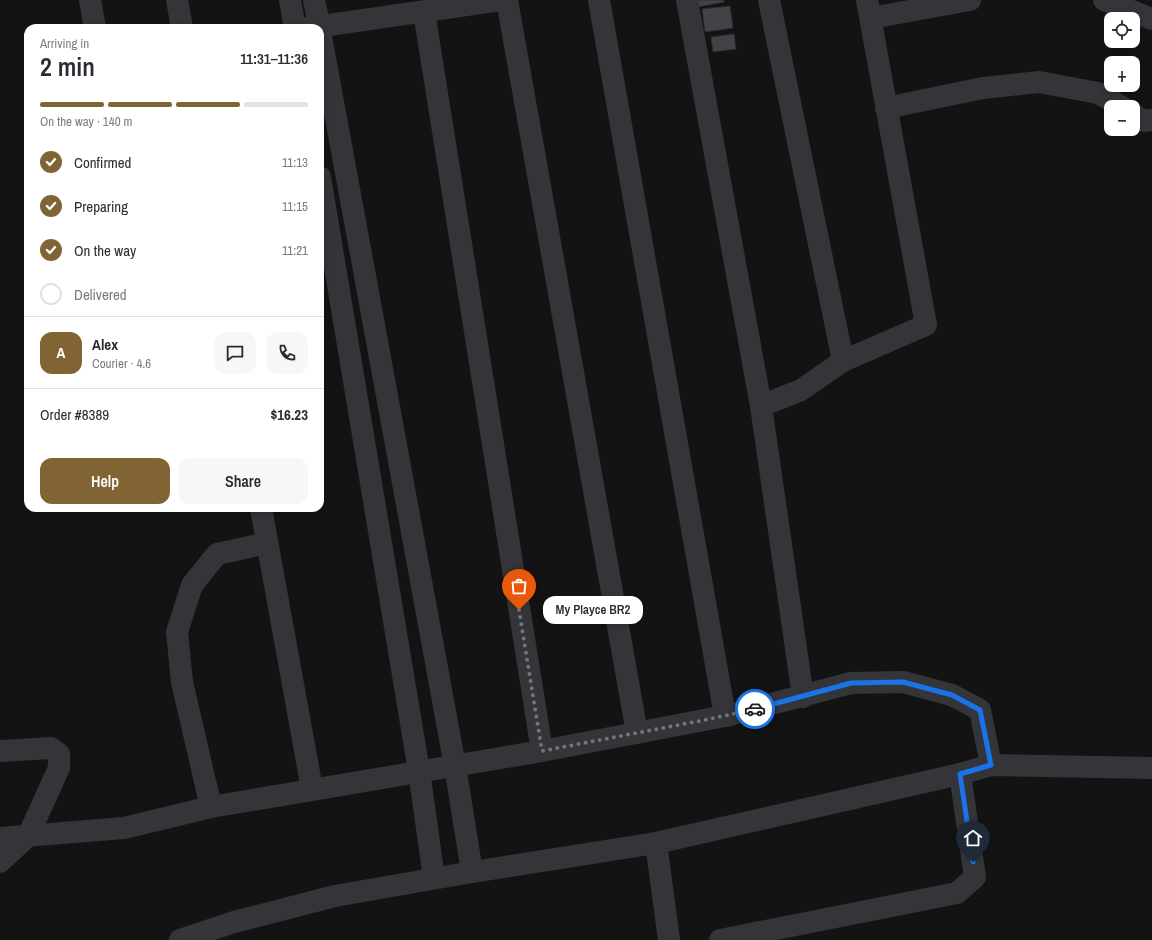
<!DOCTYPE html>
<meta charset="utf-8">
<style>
:root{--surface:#fff;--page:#f7f7f7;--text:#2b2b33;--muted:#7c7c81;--line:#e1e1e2;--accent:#806434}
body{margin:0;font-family:"Archivo Narrow",sans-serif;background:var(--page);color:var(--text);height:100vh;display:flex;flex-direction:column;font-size:15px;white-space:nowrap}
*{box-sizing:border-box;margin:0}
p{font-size:13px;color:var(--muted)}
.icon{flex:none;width:22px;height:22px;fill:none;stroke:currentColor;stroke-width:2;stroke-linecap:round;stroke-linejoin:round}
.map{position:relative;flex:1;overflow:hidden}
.side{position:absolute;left:24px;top:24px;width:300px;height:488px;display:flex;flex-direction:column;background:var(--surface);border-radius:12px;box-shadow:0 2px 6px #0003}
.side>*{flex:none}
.controls{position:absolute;left:1104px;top:12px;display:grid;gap:8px}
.controls a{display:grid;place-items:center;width:36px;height:36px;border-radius:8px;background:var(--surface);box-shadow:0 2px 6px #0003;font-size:20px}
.pin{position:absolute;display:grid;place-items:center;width:34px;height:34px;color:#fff;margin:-41px -17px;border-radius:50% 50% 50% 0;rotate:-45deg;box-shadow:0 0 4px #0007}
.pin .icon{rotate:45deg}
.courier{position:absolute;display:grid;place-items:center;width:40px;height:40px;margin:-20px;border:3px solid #1a73e8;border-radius:50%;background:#fff;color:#222;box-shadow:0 1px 5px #0007}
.bubble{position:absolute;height:28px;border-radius:12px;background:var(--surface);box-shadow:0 2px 6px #0003;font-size:13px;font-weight:600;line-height:28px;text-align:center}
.head em{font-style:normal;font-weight:600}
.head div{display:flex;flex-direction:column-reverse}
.head{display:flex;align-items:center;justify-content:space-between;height:68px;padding:0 16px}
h1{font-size:26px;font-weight:600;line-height:30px}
.bar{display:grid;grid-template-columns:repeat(4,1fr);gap:6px 4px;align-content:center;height:48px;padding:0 16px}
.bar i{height:5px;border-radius:3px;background:var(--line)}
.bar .on{background:var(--accent)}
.bar p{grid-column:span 4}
.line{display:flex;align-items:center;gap:10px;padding:0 16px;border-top:1px solid var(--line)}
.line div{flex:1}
.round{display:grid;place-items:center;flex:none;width:42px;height:42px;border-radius:12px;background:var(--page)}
ol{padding:0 16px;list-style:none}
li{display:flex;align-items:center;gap:12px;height:44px}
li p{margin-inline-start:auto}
li .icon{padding:4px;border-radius:50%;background:var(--accent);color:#fff;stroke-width:4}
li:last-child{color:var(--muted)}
li i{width:22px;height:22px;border:2px solid var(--line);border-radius:50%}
.cta{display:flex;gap:8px;margin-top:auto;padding:8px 16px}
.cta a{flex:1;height:46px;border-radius:12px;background:var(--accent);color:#fff;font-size:16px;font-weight:600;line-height:46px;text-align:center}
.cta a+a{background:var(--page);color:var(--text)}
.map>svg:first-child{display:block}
.building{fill:#424347;stroke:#2d2d30}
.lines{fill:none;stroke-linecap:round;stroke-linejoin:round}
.minor{stroke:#343539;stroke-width:22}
.done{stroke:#72757c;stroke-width:4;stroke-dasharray:0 7.2}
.route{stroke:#1a73e8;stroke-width:5}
</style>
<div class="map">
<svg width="1152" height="940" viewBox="0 0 1152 940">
<rect width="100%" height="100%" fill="#131314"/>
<g class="building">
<path d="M697,0H724V2L698,7Z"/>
<path d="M730,6L733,28L705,32L702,9Z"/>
<path d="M734,34L736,49L713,52L711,37Z"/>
</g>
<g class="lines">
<g class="minor">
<path d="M90,0L95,28"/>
<path d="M177,0L182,28"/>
<path d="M290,0L295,28"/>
<path d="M314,0L320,28"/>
<path d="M507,0L637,733"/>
<path d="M599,0L725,716"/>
<path d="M687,0L761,406L803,697"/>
<path d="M1104,0L1152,19"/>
<path d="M424,12L542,751"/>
<path d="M871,18L970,0"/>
<path d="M308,28L501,0"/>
<path d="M320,31L455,766L472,872"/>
<path d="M886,108L983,88L1039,82L1098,93L1122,107"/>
<path d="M1133,114L1144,121L1152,120"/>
<path d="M320,177L419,771L434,878"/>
<path d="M843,361L926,325L867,0"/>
<path d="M761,406L801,390L843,361L769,0"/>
<path d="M261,508L312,789"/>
<path d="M0,751L51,748L59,754V768L28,836L0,862"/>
<path d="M211,807L182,682L177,632L192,585L217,554L267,543"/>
<path d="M0,838L124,828L211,807L542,751L725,716L851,683L903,682L952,695L980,710L991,765"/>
<path d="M656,843L669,940"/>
<path d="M180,940L234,922L335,896L472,872L656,843L960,774L991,765L1152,768"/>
<path d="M720,940L957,893L975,877L960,774"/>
</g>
</g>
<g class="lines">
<path class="done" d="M519,610L542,751L710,719L755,709"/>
<path class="route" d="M755,709L851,683L903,682L952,695L980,710L991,765L960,774L973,862"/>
</g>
</svg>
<div class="controls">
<a><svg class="icon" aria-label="locate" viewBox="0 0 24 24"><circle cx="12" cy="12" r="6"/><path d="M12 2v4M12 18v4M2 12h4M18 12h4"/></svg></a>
<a>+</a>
<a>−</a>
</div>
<div class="pin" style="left:519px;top:610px;background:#ea580c"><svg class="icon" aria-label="bag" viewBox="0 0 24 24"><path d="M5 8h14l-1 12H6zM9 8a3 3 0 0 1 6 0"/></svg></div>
<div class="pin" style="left:973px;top:862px;background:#1f2937"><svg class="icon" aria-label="home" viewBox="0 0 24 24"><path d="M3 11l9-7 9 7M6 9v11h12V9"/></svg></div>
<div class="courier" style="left:755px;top:709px"><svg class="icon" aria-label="car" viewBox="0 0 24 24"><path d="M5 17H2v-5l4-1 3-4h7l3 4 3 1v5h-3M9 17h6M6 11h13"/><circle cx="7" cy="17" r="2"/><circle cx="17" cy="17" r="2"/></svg></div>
<div class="bubble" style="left:543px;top:596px;width:100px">My Playce BR2</div>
<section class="side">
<div class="head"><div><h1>2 min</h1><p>Arriving in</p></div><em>11:31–11:36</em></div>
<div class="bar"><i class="on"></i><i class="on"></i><i class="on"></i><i></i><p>On the way · 140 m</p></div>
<ol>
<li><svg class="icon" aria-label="check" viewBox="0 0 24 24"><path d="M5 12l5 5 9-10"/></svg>Confirmed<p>11:13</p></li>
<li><svg class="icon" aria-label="check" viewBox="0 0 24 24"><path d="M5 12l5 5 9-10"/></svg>Preparing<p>11:15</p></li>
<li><svg class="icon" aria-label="check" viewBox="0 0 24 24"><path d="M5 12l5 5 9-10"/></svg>On the way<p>11:21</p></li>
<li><i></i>Delivered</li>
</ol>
<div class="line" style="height:72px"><b class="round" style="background:var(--accent);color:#fff">A</b><div><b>Alex</b><p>Courier · 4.6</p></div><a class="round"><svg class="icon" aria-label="chat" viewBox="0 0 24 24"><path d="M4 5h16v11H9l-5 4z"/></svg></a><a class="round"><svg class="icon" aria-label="phone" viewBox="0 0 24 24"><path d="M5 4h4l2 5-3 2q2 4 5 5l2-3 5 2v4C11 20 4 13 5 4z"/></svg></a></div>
<div class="line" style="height:52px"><div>Order #8389</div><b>$16.23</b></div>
<div class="cta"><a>Help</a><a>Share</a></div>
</section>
</div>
